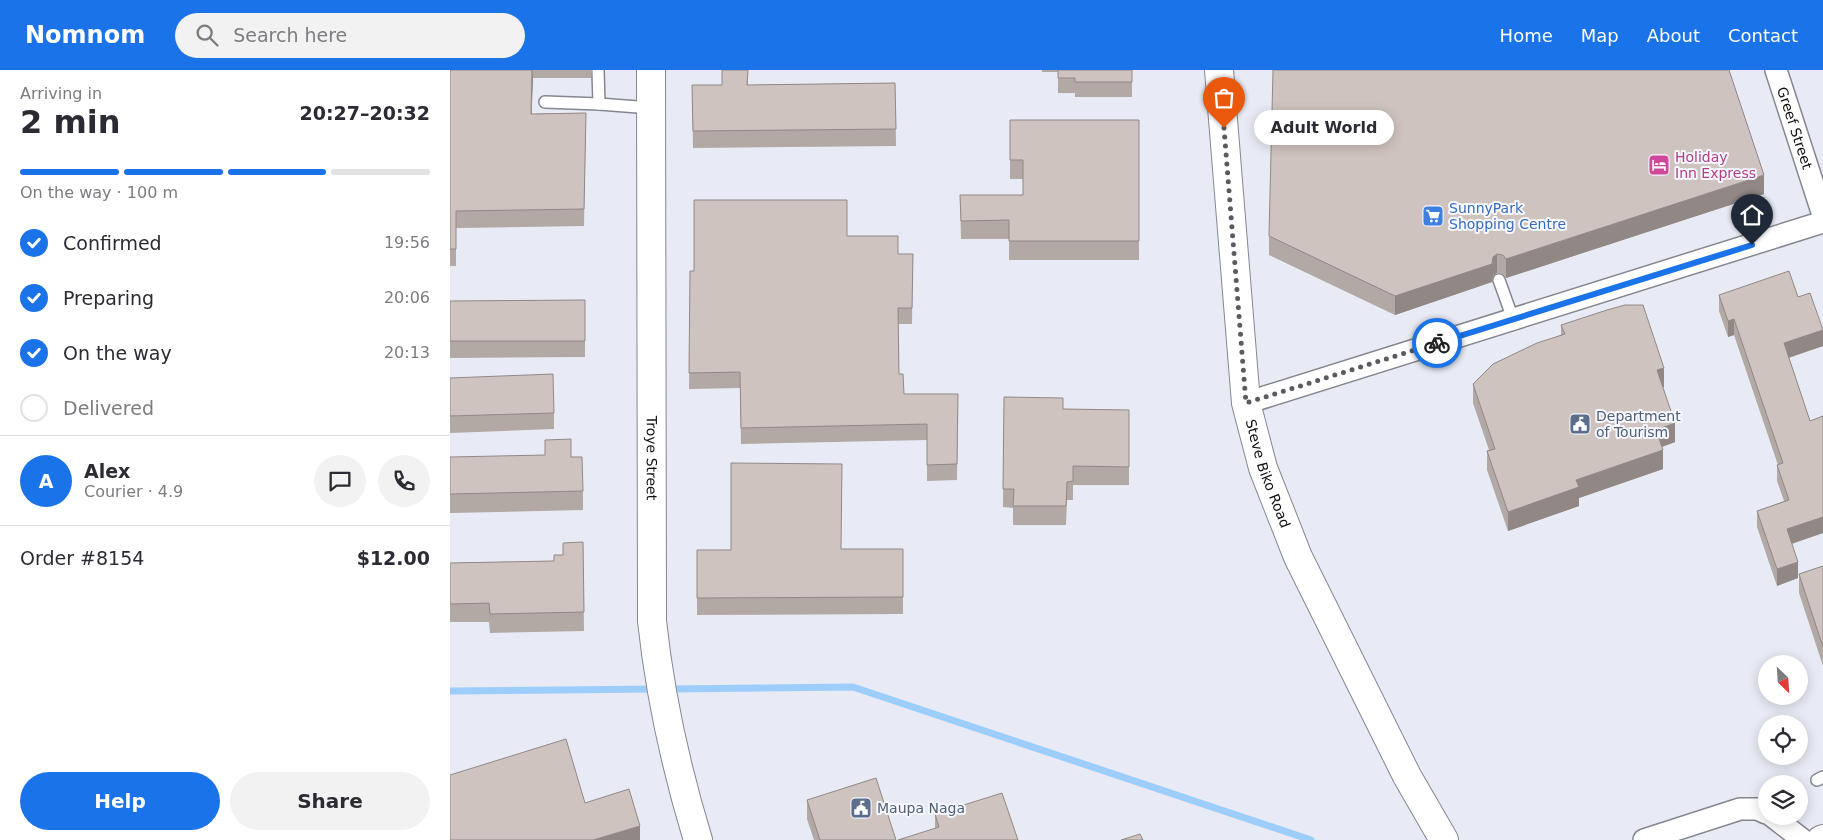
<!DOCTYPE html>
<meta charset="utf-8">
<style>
:root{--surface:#fff;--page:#f2f2f3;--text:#2b2b33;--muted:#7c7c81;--line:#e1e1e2;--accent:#1a73e8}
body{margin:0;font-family:"DejaVu Sans",sans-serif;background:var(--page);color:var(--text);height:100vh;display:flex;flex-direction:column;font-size:19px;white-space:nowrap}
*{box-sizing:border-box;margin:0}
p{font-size:16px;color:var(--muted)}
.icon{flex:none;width:28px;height:28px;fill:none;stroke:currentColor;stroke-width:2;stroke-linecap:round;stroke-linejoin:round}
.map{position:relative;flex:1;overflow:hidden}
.drawer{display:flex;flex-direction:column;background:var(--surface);width:450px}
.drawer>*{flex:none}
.needle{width:32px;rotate:155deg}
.fabs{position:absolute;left:1308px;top:585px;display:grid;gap:10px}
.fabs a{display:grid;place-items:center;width:50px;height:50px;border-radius:50%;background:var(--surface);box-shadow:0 2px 12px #0003;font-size:25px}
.pin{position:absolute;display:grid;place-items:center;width:42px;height:42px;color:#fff;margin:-51px -21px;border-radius:50% 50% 50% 0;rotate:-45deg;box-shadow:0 0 5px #0007}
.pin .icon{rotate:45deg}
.courier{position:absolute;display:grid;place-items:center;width:50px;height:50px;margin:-25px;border:4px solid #1a73e8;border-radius:50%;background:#fff;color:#222;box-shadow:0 1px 6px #0007}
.bubble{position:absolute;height:35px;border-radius:18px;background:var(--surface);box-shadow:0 2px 12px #0003;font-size:16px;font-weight:700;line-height:35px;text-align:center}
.overview em{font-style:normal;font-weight:700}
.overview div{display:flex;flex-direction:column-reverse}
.overview{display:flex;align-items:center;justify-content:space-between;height:85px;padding:0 20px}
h1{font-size:32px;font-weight:700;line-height:38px}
.bar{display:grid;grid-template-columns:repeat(4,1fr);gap:8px 5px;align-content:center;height:60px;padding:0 20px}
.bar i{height:6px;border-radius:4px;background:var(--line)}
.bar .selected{background:var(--accent)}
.bar p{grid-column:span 4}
.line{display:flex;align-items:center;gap:12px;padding:0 20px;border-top:1px solid var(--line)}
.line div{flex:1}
.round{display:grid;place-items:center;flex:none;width:52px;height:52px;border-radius:26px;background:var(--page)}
ol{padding:0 20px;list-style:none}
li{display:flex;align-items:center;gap:15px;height:55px}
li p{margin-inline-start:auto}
li .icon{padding:5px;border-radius:50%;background:var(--accent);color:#fff;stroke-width:4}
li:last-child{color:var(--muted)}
li i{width:28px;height:28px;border:2px solid var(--line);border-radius:50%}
.primary-button{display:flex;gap:10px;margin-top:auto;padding:10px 20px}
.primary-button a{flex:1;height:58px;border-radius:30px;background:var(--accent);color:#fff;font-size:20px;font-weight:700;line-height:58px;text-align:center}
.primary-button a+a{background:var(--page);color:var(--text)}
header{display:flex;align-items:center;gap:30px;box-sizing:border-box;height:70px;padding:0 25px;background:var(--accent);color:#fff}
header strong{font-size:24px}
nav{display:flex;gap:28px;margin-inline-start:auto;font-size:18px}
.search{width:350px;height:45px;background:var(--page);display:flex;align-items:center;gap:12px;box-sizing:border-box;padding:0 18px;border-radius:28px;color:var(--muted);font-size:19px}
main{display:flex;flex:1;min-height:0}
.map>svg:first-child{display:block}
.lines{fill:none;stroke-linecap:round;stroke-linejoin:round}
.stream{stroke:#9dcdfb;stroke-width:7}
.service-casing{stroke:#848790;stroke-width:14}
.minor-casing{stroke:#848790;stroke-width:24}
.tertiary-casing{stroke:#848790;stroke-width:30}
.secondary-casing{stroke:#848790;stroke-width:30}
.service{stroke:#fff;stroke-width:11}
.minor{stroke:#fff;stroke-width:21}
.tertiary{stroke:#fff;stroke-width:28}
.secondary{stroke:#fff;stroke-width:28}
.wall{fill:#b2a8a4}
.shaded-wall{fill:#918886}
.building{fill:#cfc3bf;stroke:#918886}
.done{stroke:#5a5b61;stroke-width:5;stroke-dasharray:0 9}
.route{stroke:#1a73e8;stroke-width:6}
.labels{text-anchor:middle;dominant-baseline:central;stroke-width:4;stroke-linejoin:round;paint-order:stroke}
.street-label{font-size:14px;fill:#0d0e11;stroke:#f7f8ff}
.hotel-label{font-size:14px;fill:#b23c85;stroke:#f7f8ff;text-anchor:start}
.shop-label{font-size:14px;fill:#366cbe;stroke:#f7f8ff;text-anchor:start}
.service-label{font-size:14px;fill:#4e5e75;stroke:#f7f8ff;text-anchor:start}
</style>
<header>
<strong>Nomnom</strong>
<div class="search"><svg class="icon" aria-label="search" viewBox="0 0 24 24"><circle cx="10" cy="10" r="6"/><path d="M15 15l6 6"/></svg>Search here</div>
<nav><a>Home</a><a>Map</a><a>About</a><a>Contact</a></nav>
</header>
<main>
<section class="drawer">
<div class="overview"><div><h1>2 min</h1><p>Arriving in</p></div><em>20:27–20:32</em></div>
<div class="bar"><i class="selected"></i><i class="selected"></i><i class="selected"></i><i></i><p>On the way · 100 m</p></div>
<ol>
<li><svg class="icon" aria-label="check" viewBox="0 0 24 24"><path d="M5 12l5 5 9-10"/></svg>Confirmed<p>19:56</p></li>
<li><svg class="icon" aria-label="check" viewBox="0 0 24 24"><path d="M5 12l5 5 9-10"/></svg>Preparing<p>20:06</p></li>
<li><svg class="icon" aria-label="check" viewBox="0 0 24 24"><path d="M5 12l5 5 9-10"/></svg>On the way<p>20:13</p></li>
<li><i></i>Delivered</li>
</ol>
<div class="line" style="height:90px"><b class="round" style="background:var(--accent);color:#fff">A</b><div><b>Alex</b><p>Courier · 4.9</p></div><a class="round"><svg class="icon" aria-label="chat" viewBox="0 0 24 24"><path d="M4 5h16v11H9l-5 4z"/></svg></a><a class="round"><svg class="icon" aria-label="phone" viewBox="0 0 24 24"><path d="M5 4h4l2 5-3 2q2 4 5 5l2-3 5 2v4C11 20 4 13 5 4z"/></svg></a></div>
<div class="line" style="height:65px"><div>Order #8154</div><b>$12.00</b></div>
<div class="primary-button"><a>Help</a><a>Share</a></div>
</section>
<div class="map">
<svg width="1373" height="770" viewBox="0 0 1373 770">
<rect width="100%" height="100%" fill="#e8ebf5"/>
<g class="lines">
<g class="stream">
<path d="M218,619L403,617L861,770"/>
<path d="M0,621L207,619"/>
</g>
<g class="service-casing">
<g id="service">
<path d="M148,0L149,34L201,38"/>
<path d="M95,32L149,34"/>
<path d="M1049,210L1063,249"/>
<path d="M1367,710L1373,707"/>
</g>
</g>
<g class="minor-casing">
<g id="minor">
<path id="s1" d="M1326,0L1373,145"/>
<path d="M796,333L1373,152"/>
<path d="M1322,746L1353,770"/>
<path d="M1194,770L1290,739H1307L1316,743"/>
</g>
</g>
<g class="tertiary-casing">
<path id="tertiary" d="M1371,770L1373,769"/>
</g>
<g class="secondary-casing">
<g id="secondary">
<path id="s2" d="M201,0L202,551C210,625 226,698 248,770"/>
<path id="s3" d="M769,0L796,333L813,398L848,487L957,706L994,770"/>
</g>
</g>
<use href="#service" class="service"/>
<use href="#minor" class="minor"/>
<use href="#tertiary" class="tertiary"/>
<use href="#secondary" class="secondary"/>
</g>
<g class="wall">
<path d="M0,0H142L141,8H83L81,44L136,43L134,156L6,158V196H0Z"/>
<path d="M272,0H298V15L445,13L446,76L243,78L242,15H272Z"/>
<path d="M592,0H682V27H625V23H608V2H592Z"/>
<path d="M560,50H689V190H559V169H511L510,125H573V109H560Z"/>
<path d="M1314,124L1056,208L1053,204L1047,203L1043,206L1042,212L945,245L819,185V166Z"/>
<path d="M397,166L448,184H463L462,254H448L449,304L454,324H508L507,410L477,411V370L291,374L290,318L239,319L240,201H244Z"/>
<path d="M1269,225L1348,227L1373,276L1339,288L1360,351L1373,346V463L1342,474L1348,508L1327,516L1307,457V441L1334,431L1327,411V395H1328L1284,265L1278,267L1269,241Z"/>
<path d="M135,230V287L0,288V231Z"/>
<path d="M1111,255L1214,317H1213L1225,372L1212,377L1213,399L1129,428V436L1058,461L1037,400V381L1039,380L1023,333V314L1111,265Z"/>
<path d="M0,308L104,343V359L0,363Z"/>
<path d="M554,327L613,339L679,340V415H623V430H617L616,455H563V438L553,437Z"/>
<path d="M0,387H121L133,421V440L0,443Z"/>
<path d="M133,472L134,561L40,563L39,552H0V493L104,491Z"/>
<path d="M453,479V544L247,545V480Z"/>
<path d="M1373,496V596L1349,523V504Z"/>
<path d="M357,730L446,770H364L357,749Z"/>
<path d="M485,744L568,770L485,758Z"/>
</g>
<g class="shaded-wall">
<path d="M82,0L83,8L81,61V44Z"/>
<path d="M1314,105V124L1056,208V189Z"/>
<path d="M1047,184V203L1043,206L1042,212L945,245V226L1043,187Z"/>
<path d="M1284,249V265L1278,267V251Z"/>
<path d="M1373,260V276L1334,289V273Z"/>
<path d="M1214,298V317L1207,319V300Z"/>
<path d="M1225,353V372L1206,379V360Z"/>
<path d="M1213,380V399L1129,428V436L1058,461V442L1126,410Z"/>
<path d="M1373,447V463L1337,475V459Z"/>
<path d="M1348,492V508L1327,516V499Z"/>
<path d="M190,756V770H143Z"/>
</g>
<g class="building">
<path d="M0,0H82L81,44L136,43L134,139L6,141V179H0Z"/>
<path d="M272,0H298L297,15L445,13L446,59L243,61L242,15H272Z"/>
<path d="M608,0H682V12H625V8H608Z"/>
<path d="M823,0H1279L1314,105L1056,189L1053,185L1047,184L1043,187L1042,194L945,226L819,166Z"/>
<path d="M560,50H689V171H559V150L511,151L510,125H573V90H560Z"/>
<path d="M244,130H397V166H448V184H463L462,238H448L449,304H453L454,324H508L507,394L477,395V354L291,358L290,302L239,303L240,201H244Z"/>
<path d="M1339,201L1348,227L1360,223L1373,260L1334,273L1360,351L1373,346V447L1337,459L1348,492L1327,499L1307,441L1339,430L1327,395L1333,393L1284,249L1278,251L1269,225Z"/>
<path d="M135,230V271H0V231Z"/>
<path d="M1175,235H1193L1214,298L1207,300L1225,353L1206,360L1213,380L1126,410L1129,417L1058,442L1037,381L1045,379L1023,314L1043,294L1087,273L1115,264L1111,255L1157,240Z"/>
<path d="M103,304L104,343L0,346V308Z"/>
<path d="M554,327L613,328V339L679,340V397L623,396V411L617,412L616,436H563L564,419H553Z"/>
<path d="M121,369V387H132L133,421L0,424V387L95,385V370Z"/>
<path d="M281,393L392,394L391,479H453V527L247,528V480H281Z"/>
<path d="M133,472L134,542L40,544L39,533L0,534V493L104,491V485H113V473Z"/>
<path d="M1373,496V577L1349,504Z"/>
<path d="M116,669L135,733L179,719L190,756L143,770H0V705Z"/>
<path d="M426,708L446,770H370L357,730Z"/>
<path d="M552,723L568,770H448L489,757L485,744Z"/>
<path d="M690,764L693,770H671Z"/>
</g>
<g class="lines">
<path class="done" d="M774,58L796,333L987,273"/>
<path class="route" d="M987,273L1302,175"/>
</g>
<defs>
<g id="hotel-square" transform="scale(1.125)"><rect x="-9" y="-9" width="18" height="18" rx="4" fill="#d1479c" stroke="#f7f8ff"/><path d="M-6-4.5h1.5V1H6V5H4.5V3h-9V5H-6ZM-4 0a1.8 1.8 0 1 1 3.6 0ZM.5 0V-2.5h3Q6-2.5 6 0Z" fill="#fff"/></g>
<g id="supermarket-square" transform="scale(1.125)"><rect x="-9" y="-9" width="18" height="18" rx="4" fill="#3f7fe0" stroke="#f7f8ff"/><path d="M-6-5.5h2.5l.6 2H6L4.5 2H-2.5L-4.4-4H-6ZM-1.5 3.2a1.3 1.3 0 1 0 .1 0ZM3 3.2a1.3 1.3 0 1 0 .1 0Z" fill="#fff"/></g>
<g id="civic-square" transform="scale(1.125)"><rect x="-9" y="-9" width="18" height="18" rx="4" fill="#5c6f8a" stroke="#f7f8ff"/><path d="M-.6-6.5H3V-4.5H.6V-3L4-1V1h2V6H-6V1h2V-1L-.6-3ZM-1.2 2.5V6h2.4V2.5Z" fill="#fff"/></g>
</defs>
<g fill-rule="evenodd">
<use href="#hotel-square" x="1209" y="95"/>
<use href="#supermarket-square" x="983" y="146"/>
<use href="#civic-square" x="1130" y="354"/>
<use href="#civic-square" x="411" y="738"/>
</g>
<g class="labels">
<g class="street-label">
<text stroke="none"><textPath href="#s1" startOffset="61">Greef Street</textPath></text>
<text stroke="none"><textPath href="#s2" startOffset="388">Troye Street</textPath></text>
<text stroke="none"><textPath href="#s3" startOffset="408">Steve Biko Road</textPath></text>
</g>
<g class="hotel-label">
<text x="1225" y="87">Holiday<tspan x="1225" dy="16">Inn Express</tspan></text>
</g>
<g class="shop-label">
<text x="999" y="138">SunnyPark<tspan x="999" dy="16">Shopping Centre</tspan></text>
</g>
<g class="service-label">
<text x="1146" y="346">Department<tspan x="1146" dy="16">of Tourism</tspan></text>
<text x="427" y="738">Maupa Naga</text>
</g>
</g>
</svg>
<div class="fabs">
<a><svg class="needle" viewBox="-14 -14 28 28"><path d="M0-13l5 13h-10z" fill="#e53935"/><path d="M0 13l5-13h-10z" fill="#7c7c81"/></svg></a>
<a><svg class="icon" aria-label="locate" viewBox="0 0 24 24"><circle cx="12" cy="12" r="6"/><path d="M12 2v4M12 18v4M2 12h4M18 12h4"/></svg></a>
<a><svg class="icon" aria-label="layers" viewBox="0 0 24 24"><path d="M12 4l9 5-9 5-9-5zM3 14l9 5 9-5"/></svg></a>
</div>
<div class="pin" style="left:774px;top:58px;background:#ea580c"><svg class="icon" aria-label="bag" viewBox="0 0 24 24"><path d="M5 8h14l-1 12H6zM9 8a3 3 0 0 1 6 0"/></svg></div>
<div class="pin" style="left:1302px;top:175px;background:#1f2937"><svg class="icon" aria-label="home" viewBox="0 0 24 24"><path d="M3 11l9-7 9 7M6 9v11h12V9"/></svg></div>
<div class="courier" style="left:987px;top:273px"><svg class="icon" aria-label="bike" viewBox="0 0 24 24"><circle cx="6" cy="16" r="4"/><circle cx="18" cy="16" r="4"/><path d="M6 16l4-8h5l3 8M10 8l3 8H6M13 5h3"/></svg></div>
<div class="bubble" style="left:804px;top:40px;width:140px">Adult World</div>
</div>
</main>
